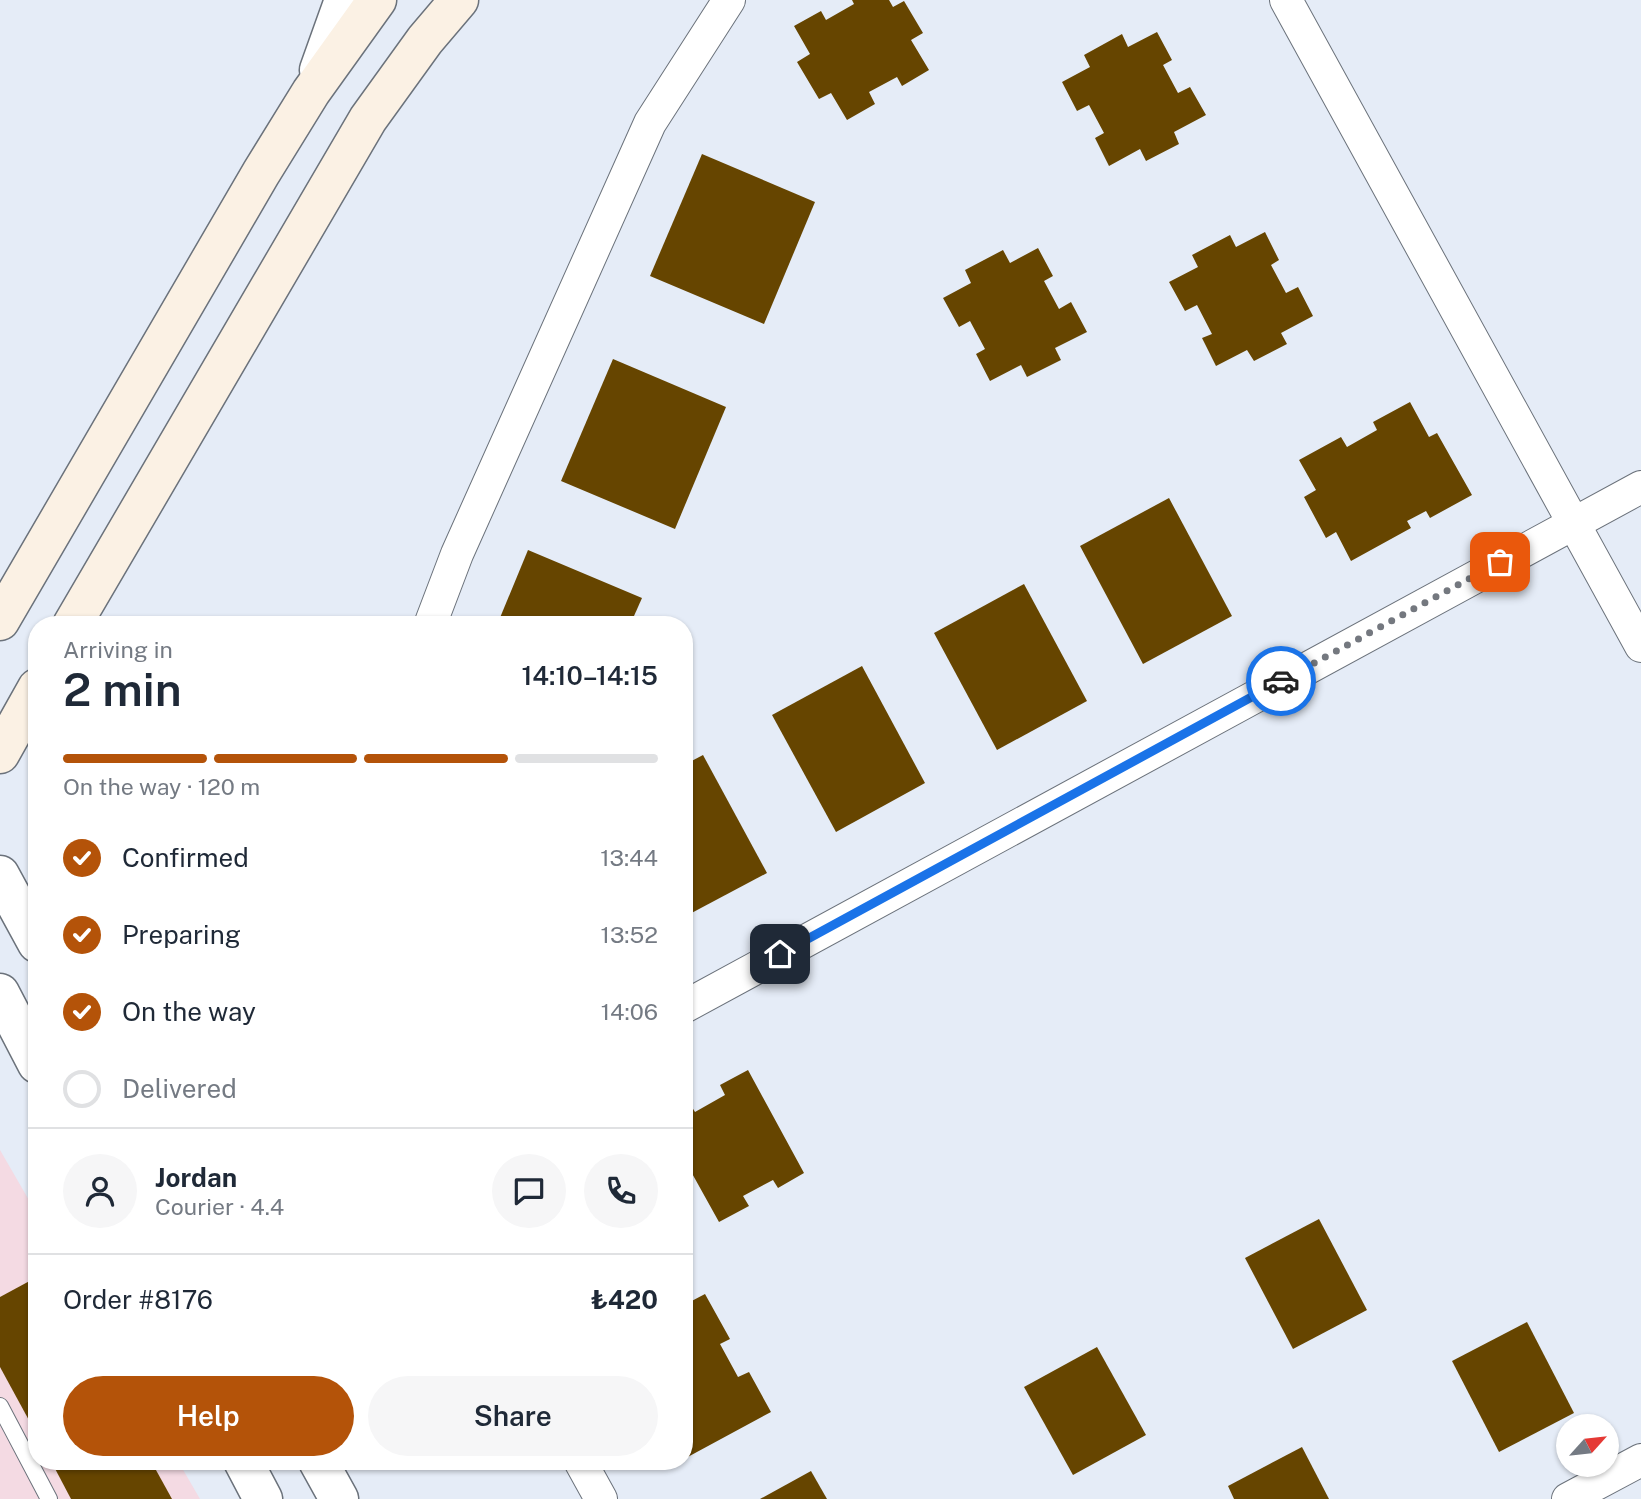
<!DOCTYPE html>
<meta charset="utf-8">
<style>
:root{--surface:#fff;--page:#f6f6f7;--text:#1f2937;--muted:#747a83;--line:#e0e1e3;--accent:#b45309}
body{margin:0;font-family:"Public Sans",sans-serif;background:var(--page);color:var(--text);height:100vh;display:flex;flex-direction:column;font-size:26px;white-space:nowrap}
*{box-sizing:border-box;margin:0}
p{font-size:23px;color:var(--muted)}
.icon{flex:none;width:38px;height:38px;fill:none;stroke:currentColor;stroke-width:2;stroke-linecap:round;stroke-linejoin:round}
.map{position:relative;flex:1;overflow:hidden}
.drawer{position:absolute;left:28px;top:616px;width:665px;height:854px;display:flex;flex-direction:column;background:var(--surface);border-radius:28px;box-shadow:0 2px 5px #0004}
.drawer>*{flex:none}
.needle{width:46px;rotate:63deg}
.buttons{position:absolute;left:1556px;top:1414px;display:grid;gap:14px}
.buttons a{display:grid;place-items:center;width:63px;height:63px;border-radius:50%;background:var(--surface);box-shadow:0 2px 5px #0004;font-size:35px}
.pin{position:absolute;display:grid;place-items:center;width:60px;height:60px;color:#fff;margin:-30px;border-radius:14px;box-shadow:0 4px 10px #0006}
.courier{position:absolute;display:grid;place-items:center;width:70px;height:70px;margin:-35px;border:5px solid #1a73e8;border-radius:50%;background:#fff;color:#222;box-shadow:0 2px 9px #0007}
.overview em{font-style:normal;font-weight:600}
.overview div{display:flex;flex-direction:column-reverse}
.overview{display:flex;align-items:center;justify-content:space-between;height:119px;padding:0 35px}
h1{font-size:46px;font-weight:600;line-height:52px}
.bar{display:grid;grid-template-columns:repeat(4,1fr);gap:10px 7px;align-content:center;height:84px;padding:0 35px}
.bar i{height:9px;border-radius:5px;background:var(--line)}
.bar .active{background:var(--accent)}
.bar p{grid-column:span 4}
.line{display:flex;align-items:center;gap:18px;padding:0 35px;border-top:2px solid var(--line)}
.line div{flex:1}
.round{display:grid;place-items:center;flex:none;width:74px;height:74px;border-radius:37px;background:var(--page)}
ol{padding:0 35px;list-style:none}
li{display:flex;align-items:center;gap:21px;height:77px}
li p{margin-inline-start:auto}
li .icon{padding:7px;border-radius:50%;background:var(--accent);color:#fff;stroke-width:4}
li:last-child{color:var(--muted)}
li i{width:38px;height:38px;border:4px solid var(--line);border-radius:50%}
.action{display:flex;gap:14px;margin-top:auto;padding:14px 35px}
.action a{flex:1;height:80px;border-radius:42px;background:var(--accent);color:#fff;font-size:28px;font-weight:600;line-height:80px;text-align:center}
.action a+a{background:var(--page);color:var(--text)}
.map>svg:first-child{display:block}
.industrial{fill:#f4dae3}
.building{fill:#664500}
.lines{fill:none;stroke-linecap:round;stroke-linejoin:round}
.service-casing{stroke:#6b727b;stroke-width:18}
.minor-casing{stroke:#6b727b;stroke-width:34}
.tertiary-casing{stroke:#6b727b;stroke-width:41}
.secondary-casing{stroke:#6b727b;stroke-width:41}
.service{stroke:#fff;stroke-width:16}
.minor{stroke:#fff;stroke-width:32}
.tertiary{stroke:#fff;stroke-width:38}
.secondary{stroke:#fbf1e4;stroke-width:38}
.done{stroke:#74787f;stroke-width:7;stroke-dasharray:0 12.6}
.route{stroke:#1a73e8;stroke-width:9}
</style>
<div class="map">
<svg width="1641" height="1499" viewBox="0 0 1641 1499">
<rect width="100%" height="100%" fill="#e5ecf7"/>
<path class="industrial" d="M0,1150L37,1214V1461H178L200,1499H0Z"/>
<g class="building">
<path d="M852,0H889L893,7L904,1L923,33L911,40L929,70L902,86L897,77L869,92L875,104L847,120L831,93L819,99L797,62L810,54L794,26L821,11L826,20L854,4Z"/>
<path d="M1157,32L1172,60L1163,65L1178,93L1190,87L1206,115L1174,132L1179,144L1146,161L1140,149L1109,166L1095,138L1104,133L1089,105L1077,111L1062,82L1090,67L1084,55L1122,34L1128,47Z"/>
<path d="M702,154L815,202L764,324L650,276Z"/>
<path d="M1265,232L1279,260L1271,265L1286,293L1298,287L1313,316L1281,333L1287,344L1254,361L1247,350L1216,366L1202,338L1212,334L1197,305L1185,311L1169,282L1198,267L1192,255L1230,235L1236,247Z"/>
<path d="M1038,248L1053,276L1044,281L1059,309L1071,302L1087,332L1055,348L1061,360L1027,377L1021,365L990,381L976,354L985,349L970,321L959,327L943,298L971,283L965,270L1003,250L1010,263Z"/>
<path d="M613,359L726,407L675,529L561,481Z"/>
<path d="M1410,402L1429,437L1437,433L1472,495L1430,518L1426,511L1407,521L1411,528L1351,561L1336,532L1326,538L1304,497L1316,490L1299,460L1341,437L1347,447L1377,430L1373,422Z"/>
<path d="M1169,498L1232,616L1143,664L1080,546Z"/>
<path d="M528,550L642,598L630,625H497Z"/>
<path d="M1024,584L1087,701L997,750L934,633Z"/>
<path d="M862,666L925,783L836,832L772,715Z"/>
<path d="M703,755L767,873L684,917V765Z"/>
<path d="M748,1070L804,1173L778,1188L773,1180L743,1196L749,1206L719,1222L684,1159V1107L690,1104L695,1112L725,1095L720,1085Z"/>
<path d="M1319,1219L1367,1310L1293,1349L1245,1258Z"/>
<path d="M37,1277V1435L0,1367V1297Z"/>
<path d="M705,1294L730,1339L720,1344L738,1377L749,1372L771,1412L684,1459V1305Z"/>
<path d="M1527,1322L1574,1413L1499,1452L1452,1361Z"/>
<path d="M1097,1347L1146,1435L1073,1475L1024,1387Z"/>
<path d="M1302,1447L1329,1499H1234L1228,1486Z"/>
<path d="M51,1461H151L172,1499H71Z"/>
<path d="M811,1471L827,1499H760Z"/>
</g>
<g class="lines">
<g class="service-casing">
<path id="service" d="M0,1406L49,1499"/>
</g>
<g class="minor-casing">
<g id="minor">
<path d="M1286,0L1641,646"/>
<path d="M430,625L457,554L650,123L729,0"/>
<path d="M684,1007L1641,487"/>
<path d="M580,1461L601,1499"/>
<path d="M1568,1499L1641,1460"/>
</g>
</g>
<g class="tertiary-casing">
<g id="tertiary">
<path d="M319,70L344,0"/>
<path d="M0,875L37,943"/>
<path d="M0,993L37,1064"/>
<path d="M243,1461L263,1499"/>
<path d="M318,1461L339,1499"/>
</g>
</g>
<g class="secondary-casing">
<g id="secondary">
<path d="M0,621L261,173L311,92L377,0"/>
<path d="M72,625L368,119L425,40L459,0"/>
<path d="M0,754L37,688"/>
</g>
</g>
<use href="#service" class="service"/>
<use href="#minor" class="minor"/>
<use href="#tertiary" class="tertiary"/>
<use href="#secondary" class="secondary"/>
</g>
<g class="lines">
<path class="done" d="M1281,681L1500,562"/>
<path class="route" d="M780,954L1281,681"/>
</g>
</svg>
<div class="buttons">
<a><svg class="needle" viewBox="-14 -14 28 28"><path d="M0-13l5 13h-10z" fill="#e53935"/><path d="M0 13l5-13h-10z" fill="#747a83"/></svg></a>
</div>
<div class="pin" style="left:1500px;top:562px;background:#ea580c"><svg class="icon" aria-label="bag" viewBox="0 0 24 24"><path d="M5 8h14l-1 12H6zM9 8a3 3 0 0 1 6 0"/></svg></div>
<div class="pin" style="left:780px;top:954px;background:#1f2937"><svg class="icon" aria-label="home" viewBox="0 0 24 24"><path d="M3 11l9-7 9 7M6 9v11h12V9"/></svg></div>
<div class="courier" style="left:1281px;top:681px"><svg class="icon" aria-label="car" viewBox="0 0 24 24"><path d="M5 17H2v-5l4-1 3-4h7l3 4 3 1v5h-3M9 17h6M6 11h13"/><circle cx="7" cy="17" r="2"/><circle cx="17" cy="17" r="2"/></svg></div>
<section class="drawer">
<div class="overview"><div><h1>2 min</h1><p>Arriving in</p></div><em>14:10–14:15</em></div>
<div class="bar"><i class="active"></i><i class="active"></i><i class="active"></i><i></i><p>On the way · 120 m</p></div>
<ol>
<li><svg class="icon" aria-label="check" viewBox="0 0 24 24"><path d="M5 12l5 5 9-10"/></svg>Confirmed<p>13:44</p></li>
<li><svg class="icon" aria-label="check" viewBox="0 0 24 24"><path d="M5 12l5 5 9-10"/></svg>Preparing<p>13:52</p></li>
<li><svg class="icon" aria-label="check" viewBox="0 0 24 24"><path d="M5 12l5 5 9-10"/></svg>On the way<p>14:06</p></li>
<li><i></i>Delivered</li>
</ol>
<div class="line" style="height:126px"><a class="round"><svg class="icon" aria-label="person" viewBox="0 0 24 24"><circle cx="12" cy="8" r="4"/><path d="M4 21q1-7 8-7t8 7"/></svg></a><div><b>Jordan</b><p>Courier · 4.4</p></div><a class="round"><svg class="icon" aria-label="chat" viewBox="0 0 24 24"><path d="M4 5h16v11H9l-5 4z"/></svg></a><a class="round"><svg class="icon" aria-label="phone" viewBox="0 0 24 24"><path d="M5 4h4l2 5-3 2q2 4 5 5l2-3 5 2v4C11 20 4 13 5 4z"/></svg></a></div>
<div class="line" style="height:91px"><div>Order #8176</div><b>₺420</b></div>
<div class="action"><a>Help</a><a>Share</a></div>
</section>
</div>
